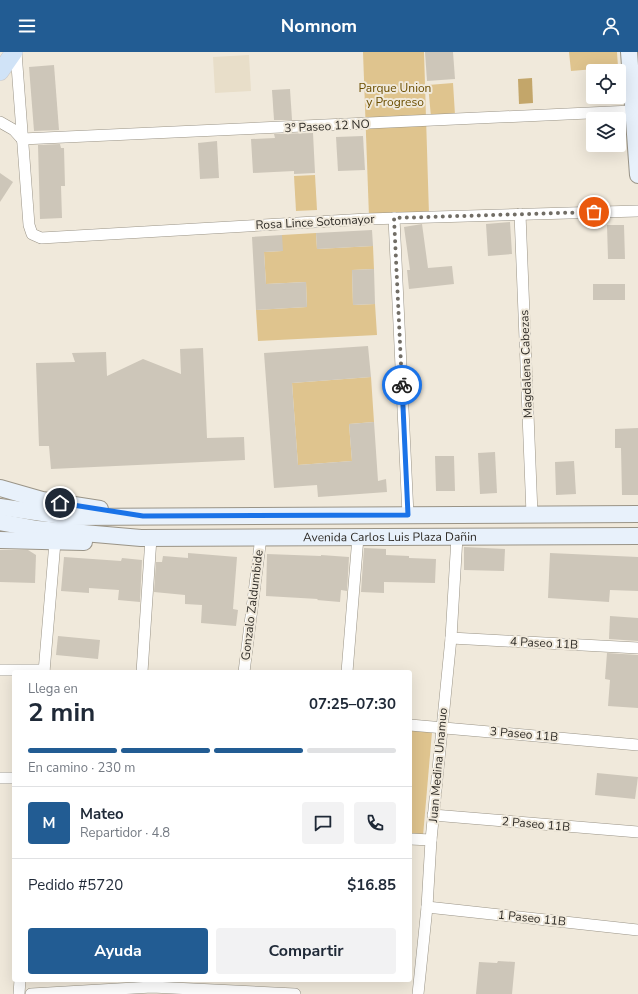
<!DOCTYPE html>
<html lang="es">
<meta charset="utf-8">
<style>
:root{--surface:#fff;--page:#f2f2f3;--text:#1f2937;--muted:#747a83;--line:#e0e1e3;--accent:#225c93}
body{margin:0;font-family:"Nunito Sans",sans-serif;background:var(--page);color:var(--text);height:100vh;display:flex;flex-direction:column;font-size:15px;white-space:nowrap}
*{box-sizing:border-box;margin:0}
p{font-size:13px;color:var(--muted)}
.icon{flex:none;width:22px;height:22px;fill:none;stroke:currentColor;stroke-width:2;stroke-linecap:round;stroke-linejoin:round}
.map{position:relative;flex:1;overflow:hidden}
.drawer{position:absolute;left:12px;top:618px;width:400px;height:312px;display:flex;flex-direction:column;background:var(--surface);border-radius:4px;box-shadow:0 4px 16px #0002}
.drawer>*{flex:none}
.tools{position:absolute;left:586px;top:12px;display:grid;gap:8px}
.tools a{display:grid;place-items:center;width:40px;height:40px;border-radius:4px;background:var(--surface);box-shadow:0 4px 16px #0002;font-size:20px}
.pin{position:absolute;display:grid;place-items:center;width:34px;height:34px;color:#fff;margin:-17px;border:2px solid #fff;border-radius:50%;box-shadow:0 1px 4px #0007}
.courier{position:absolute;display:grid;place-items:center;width:40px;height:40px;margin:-20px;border:3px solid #1a73e8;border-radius:50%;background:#fff;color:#222;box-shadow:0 1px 5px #0007}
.overview em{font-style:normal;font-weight:700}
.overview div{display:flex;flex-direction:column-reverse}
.overview{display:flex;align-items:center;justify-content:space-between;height:68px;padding:0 16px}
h1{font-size:26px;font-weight:700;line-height:30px}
.bar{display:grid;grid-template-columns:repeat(4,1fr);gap:6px 4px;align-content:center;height:48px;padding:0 16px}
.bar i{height:5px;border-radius:3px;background:var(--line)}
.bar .active{background:var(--accent)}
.bar p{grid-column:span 4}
.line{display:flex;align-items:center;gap:10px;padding:0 16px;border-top:1px solid var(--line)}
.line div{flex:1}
.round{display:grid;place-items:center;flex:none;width:42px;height:42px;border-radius:4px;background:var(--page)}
.button{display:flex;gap:8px;margin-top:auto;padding:8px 16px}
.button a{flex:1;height:46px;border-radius:4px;background:var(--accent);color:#fff;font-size:16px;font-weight:700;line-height:46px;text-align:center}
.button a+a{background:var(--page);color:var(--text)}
header{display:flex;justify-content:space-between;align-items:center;height:52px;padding:0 16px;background:var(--accent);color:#fff;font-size:18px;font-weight:700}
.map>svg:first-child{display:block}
.built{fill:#e8dec9}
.green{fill:#dfc48e}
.water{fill:#c3a66a}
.building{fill:#cdc6b9}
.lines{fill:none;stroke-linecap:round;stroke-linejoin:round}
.street-casing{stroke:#9a9487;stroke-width:12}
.secondary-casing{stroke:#9a9487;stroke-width:18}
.primary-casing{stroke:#cdcccb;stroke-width:18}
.street{stroke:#fff;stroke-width:11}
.secondary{stroke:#e8f1fb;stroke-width:16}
.primary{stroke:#d0e3f7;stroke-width:17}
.done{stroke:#716d65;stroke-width:4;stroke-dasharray:0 7.2}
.route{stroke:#1a73e8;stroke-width:5}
.labels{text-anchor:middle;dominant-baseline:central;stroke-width:4;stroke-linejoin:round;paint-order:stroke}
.park-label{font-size:12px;fill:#6b4e00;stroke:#f0e9db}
.street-label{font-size:12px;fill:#2d2a25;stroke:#f0e9db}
</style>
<header><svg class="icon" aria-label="menu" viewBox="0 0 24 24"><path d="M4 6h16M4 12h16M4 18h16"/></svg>Nomnom<svg class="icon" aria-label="person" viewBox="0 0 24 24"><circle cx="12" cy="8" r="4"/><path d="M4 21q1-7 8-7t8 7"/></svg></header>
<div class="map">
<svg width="638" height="942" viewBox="0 0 638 942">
<rect width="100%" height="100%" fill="#f0e9db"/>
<path class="built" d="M249,3L251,39L215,41L213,5Z"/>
<g class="green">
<path d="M363,0H424L429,163L369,165Z"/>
<path d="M569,0H617L618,15L571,19Z"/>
<path d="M453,31L455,63L431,65L428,33Z"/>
<path d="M315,123L317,158L296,159L294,124Z"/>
<path d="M316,181L317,197L373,194L374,217L352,218L353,253L375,252L377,283L258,289L256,258L307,255L306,230L266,232L264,200L282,199V183Z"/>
<path d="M371,325L374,370L349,372L352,409L298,413L292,331Z"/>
<path d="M410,678L432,680L423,784L410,783Z"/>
</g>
<path class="water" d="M532,26L533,51L519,52L518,27Z"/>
<g class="building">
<path d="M425,0H453L455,27L427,29Z"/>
<path d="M54,13L59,78L34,79L29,15Z"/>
<path d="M290,37L292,68H274L272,38Z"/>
<path d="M313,81L315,121L294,122V119L253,121L251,87L275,86L274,82Z"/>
<path d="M363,84L365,118L338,119L336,85Z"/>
<path d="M217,89L219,126L200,127L198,91Z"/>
<path d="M60,92L61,96H64L65,134H61L62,166L40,167L38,93Z"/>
<path d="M0,121L13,130L0,150Z"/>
<path d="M510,170L512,202L488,204L486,172Z"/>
<path d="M422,172L428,216L452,214L454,232L409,237L407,218H410L404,175Z"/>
<path d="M607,173H624L625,207H608Z"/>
<path d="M372,178L373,194L317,197L316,181Z"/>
<path d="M282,183L283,199L264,200L266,232L306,230L307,255L256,258L252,185Z"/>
<path d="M374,217L375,252L353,253L352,218Z"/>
<rect x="593" y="232" width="32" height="16"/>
<path d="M368,294L371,325L292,331L298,413L352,409L349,372L374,370L378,429L386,427L387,440L318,445L317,433L274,436L264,301Z"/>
<path d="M203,296L207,386L244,385L245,408L51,417L49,394H39L36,311L75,310L72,301L106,300L107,324L143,307L181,322L180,297Z"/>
<path d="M638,376V443H622L621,396H615V377Z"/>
<path d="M495,400L497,441L480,442L478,401Z"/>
<path d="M435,404H454L455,439H436Z"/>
<path d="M574,409L576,442L556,443L555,410Z"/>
<path d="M464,495L505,497L504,519L464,518Z"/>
<path d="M364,496L386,497V503L409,504V506L436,507L435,531L384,530V541L361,540Z"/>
<path d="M0,498H28L36,503L35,531L0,530Z"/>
<path d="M188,501L237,505L233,557L238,558L236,574L201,571L202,553L185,552V543L154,540L156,510H162L163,504L188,506Z"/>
<path d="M550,501L638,505V539L610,538L609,550L548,546Z"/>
<path d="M267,502L321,504V503L349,505L347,539L341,538L340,550L317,548L318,547L266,544Z"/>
<path d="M64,505L121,509L122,506L142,508L140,550L118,548L119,538L89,536V541L61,539Z"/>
<path d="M610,564L638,566V589L609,587Z"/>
<path d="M58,584L100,588L98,607L56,603Z"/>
<path d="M607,601L638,603V656L608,654L610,628L605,627Z"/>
<path d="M597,721L638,725L635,747L595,743Z"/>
<path d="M498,909L515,910L512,942H476L479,910L497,911Z"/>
</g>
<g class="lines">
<g class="street-casing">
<g id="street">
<path d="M16,0L29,173L32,182L41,186L367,167L638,159"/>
<path d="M0,70L14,78L22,87"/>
<path d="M22,87L632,59"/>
<path d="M520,162L532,462"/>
<path d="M394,166L408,463"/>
<path d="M451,586L638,596"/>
<path d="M0,618H44"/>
<path d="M44,620L55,490"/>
<path d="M142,620L151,486"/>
<path d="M244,620L261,485"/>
<path d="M347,620L358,485"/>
<path d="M410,673L638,693"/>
<path d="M0,726H14"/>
<path d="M433,763L638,780"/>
<path d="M410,787L431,788"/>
<path d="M427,855L638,878"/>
<path d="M19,942L20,928"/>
<path d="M31,942L152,935L295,942"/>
<path d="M418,942L427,855L431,788L451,586L457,485"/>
</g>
</g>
<g class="secondary-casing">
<g id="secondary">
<path d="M629,0L638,123"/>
<path d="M0,436L42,448L100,457"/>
<path d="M0,455L70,465L638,462"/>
<path id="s1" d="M0,470L37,477L141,486L638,484"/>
<path d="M0,488L84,490"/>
</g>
</g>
<g class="primary-casing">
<path id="primary" d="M0,20L14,0"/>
</g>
<use href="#street" class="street"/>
<use href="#secondary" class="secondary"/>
<use href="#primary" class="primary"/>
</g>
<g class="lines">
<path class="done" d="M402,333L394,166L594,160"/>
<path class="route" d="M60,451L143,464L408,463L402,333"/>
</g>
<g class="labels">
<g class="park-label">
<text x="395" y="36">Parque Union<tspan x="395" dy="14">y Progreso</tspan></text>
</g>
<g class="street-label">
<text transform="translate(327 74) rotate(-3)">3º Paseo 12 NO</text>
<text transform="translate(315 170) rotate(-3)">Rosa Lince Sotomayor</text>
<text transform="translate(526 312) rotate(-92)">Magdalena Cabezas</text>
<text stroke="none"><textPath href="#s1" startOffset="391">Avenida Carlos Luis Plaza Dañin</textPath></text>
<text transform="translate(252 553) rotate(-83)">Gonzalo Zaldumbide</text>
<text transform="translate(544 591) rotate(3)">4 Paseo 11B</text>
<text transform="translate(524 682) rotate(5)">3 Paseo 11B</text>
<text transform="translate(438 713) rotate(-85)">Juan Medina Unamuo</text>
<text transform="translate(536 772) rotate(5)">2 Paseo 11B</text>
<text transform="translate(532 866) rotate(6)">1 Paseo 11B</text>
</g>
</g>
</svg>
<div class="tools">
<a><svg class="icon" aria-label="locate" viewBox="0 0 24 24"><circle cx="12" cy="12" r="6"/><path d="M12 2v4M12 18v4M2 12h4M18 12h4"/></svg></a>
<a><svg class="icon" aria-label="layers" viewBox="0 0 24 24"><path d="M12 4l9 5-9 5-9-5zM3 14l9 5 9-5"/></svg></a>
</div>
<div class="pin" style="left:594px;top:160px;background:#ea580c"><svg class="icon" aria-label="bag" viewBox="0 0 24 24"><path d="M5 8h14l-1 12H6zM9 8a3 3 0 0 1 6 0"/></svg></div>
<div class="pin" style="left:60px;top:451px;background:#1f2937"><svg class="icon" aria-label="home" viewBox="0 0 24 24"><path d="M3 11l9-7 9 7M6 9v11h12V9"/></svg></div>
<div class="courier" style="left:402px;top:333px"><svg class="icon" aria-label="bike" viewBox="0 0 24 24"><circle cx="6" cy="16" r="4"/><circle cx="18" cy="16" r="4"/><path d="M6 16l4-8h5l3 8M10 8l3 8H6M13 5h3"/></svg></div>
<section class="drawer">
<div class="overview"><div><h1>2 min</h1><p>Llega en</p></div><em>07:25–07:30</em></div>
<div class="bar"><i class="active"></i><i class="active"></i><i class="active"></i><i></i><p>En camino · 230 m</p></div>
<div class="line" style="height:72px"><b class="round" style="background:var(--accent);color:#fff">M</b><div><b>Mateo</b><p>Repartidor · 4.8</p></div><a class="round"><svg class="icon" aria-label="chat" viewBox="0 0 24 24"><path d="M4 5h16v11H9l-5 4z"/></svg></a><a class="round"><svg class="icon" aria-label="phone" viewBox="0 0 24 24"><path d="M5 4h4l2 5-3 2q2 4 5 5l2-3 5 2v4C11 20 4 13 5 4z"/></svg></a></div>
<div class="line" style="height:52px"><div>Pedido #5720</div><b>$16.85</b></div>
<div class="button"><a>Ayuda</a><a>Compartir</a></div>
</section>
</div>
